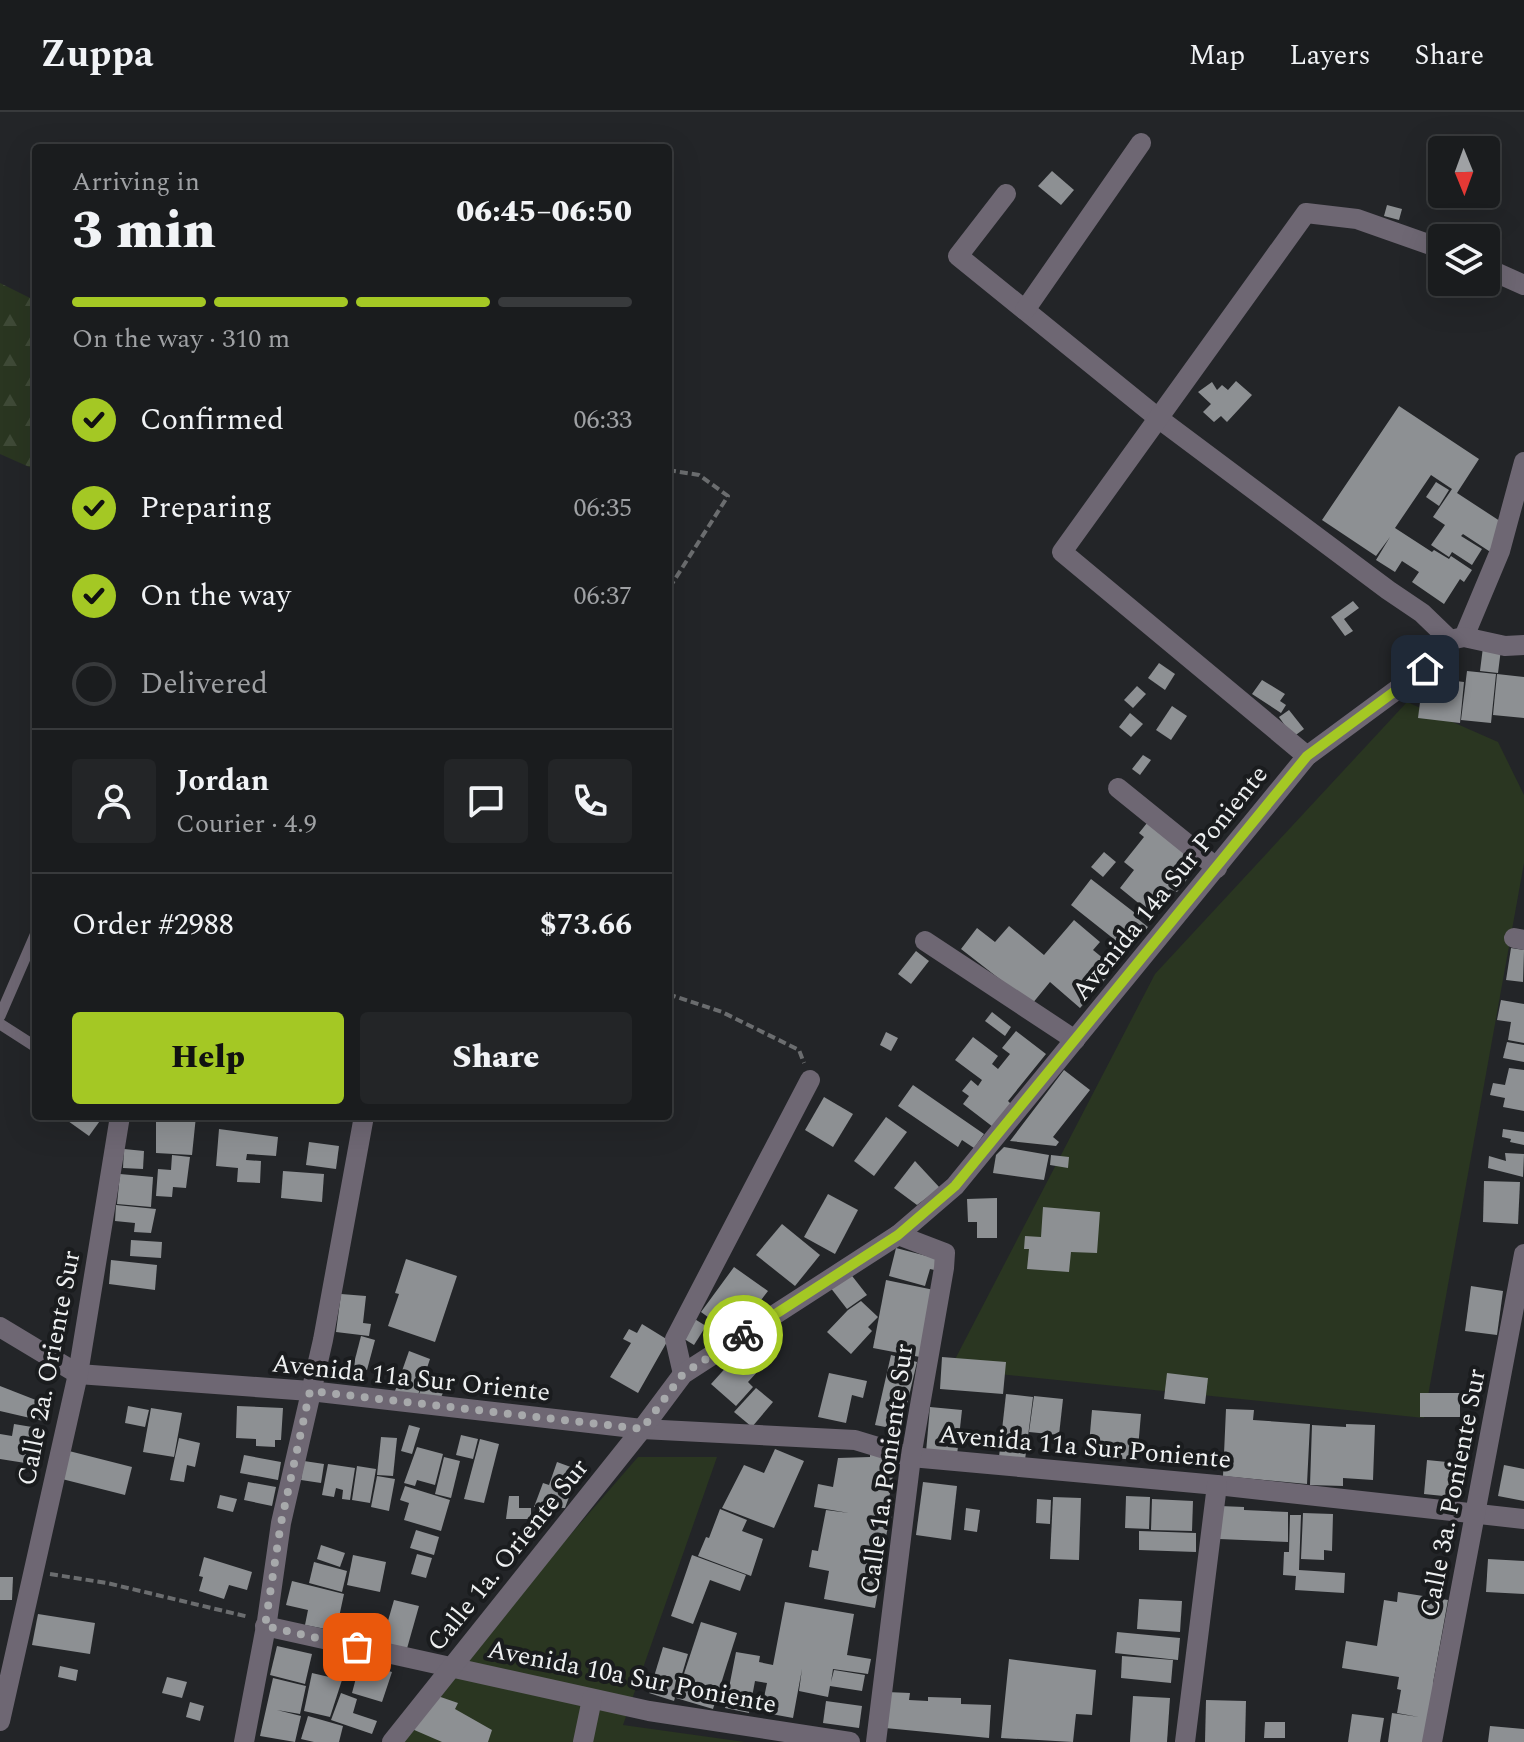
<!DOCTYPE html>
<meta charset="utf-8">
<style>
:root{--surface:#1a1c1e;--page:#232527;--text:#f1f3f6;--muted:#9fa1a4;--line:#383a3c;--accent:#a4c824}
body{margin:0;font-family:Spectral,serif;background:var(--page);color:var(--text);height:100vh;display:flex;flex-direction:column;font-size:30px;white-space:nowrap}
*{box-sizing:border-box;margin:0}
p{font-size:26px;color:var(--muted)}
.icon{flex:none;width:44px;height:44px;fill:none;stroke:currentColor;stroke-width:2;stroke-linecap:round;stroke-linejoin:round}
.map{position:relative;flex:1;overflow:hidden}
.side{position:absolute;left:32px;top:32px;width:640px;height:976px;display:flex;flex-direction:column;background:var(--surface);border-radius:8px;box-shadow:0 8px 32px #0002,0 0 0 2px var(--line)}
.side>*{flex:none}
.needle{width:52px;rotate:179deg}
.fabs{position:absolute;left:1428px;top:24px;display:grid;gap:16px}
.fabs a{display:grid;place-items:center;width:72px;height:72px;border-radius:8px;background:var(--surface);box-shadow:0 8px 32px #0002,0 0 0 2px var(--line);font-size:40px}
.pin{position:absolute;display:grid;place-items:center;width:68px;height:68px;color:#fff;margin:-34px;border-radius:16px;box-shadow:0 4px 12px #0006}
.courier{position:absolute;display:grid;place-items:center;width:80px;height:80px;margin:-40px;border:6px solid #a4c824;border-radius:50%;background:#fff;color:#222;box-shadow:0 2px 10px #0007}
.head em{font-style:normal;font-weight:800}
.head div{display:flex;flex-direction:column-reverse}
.head{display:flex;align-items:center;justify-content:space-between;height:136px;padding:0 40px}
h1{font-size:52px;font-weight:800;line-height:60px}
.bar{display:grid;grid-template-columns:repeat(4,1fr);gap:12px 8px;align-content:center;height:96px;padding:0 40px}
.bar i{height:10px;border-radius:6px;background:var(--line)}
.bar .on{background:var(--accent)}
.bar p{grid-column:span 4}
.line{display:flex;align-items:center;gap:20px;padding:0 40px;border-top:2px solid var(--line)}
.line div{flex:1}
.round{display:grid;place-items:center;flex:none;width:84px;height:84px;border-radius:8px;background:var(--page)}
ol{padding:0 40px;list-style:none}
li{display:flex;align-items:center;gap:24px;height:88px}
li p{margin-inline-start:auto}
li .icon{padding:8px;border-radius:50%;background:var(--accent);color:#111;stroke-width:4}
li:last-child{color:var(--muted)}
li i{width:44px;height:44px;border:4px solid var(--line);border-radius:50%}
.cta{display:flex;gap:16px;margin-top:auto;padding:16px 40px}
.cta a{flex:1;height:92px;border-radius:8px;background:var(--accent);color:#111;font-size:32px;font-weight:800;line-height:92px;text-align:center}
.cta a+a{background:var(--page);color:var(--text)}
header{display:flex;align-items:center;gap:48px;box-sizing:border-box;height:112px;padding:0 40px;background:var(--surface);border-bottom:2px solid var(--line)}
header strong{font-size:38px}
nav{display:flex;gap:44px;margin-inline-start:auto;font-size:28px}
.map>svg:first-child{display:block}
.green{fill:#2a3621}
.forest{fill:url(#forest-firs)}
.building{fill:#8d9093}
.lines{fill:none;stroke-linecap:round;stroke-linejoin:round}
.path{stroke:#6b6d6f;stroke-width:4;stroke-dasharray:8 4;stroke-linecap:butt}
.lane{stroke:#6e6773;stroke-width:11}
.street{stroke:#6e6773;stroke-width:20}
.done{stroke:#a7a9ab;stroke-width:8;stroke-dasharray:0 14.4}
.route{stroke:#a4c824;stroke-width:10}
.labels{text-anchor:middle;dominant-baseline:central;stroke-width:8;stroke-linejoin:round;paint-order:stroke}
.street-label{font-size:26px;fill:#eef0f1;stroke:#1a1c1e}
</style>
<header>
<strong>Zuppa</strong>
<nav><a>Map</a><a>Layers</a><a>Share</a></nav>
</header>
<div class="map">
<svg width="1524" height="1630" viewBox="0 0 1524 1630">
<defs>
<pattern id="forest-firs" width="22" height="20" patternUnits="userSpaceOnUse" patternTransform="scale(2)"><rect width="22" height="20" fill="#2a3621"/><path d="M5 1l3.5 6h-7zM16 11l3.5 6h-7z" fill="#3f4a37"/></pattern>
</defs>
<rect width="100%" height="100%" fill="#232528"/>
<g class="green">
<path d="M1407,590L1498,630L1524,683V751L1424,1306L950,1257L1155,862Z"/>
<path d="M638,1345H717L623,1613L745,1630H390Z"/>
</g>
<path class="forest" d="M0,171L36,189V358L0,342Z"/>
<g class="building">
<path d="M1052,59L1074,78L1061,93L1038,74Z"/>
<path d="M1387,93L1402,97L1399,108L1384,104Z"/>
<path d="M1236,269L1252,283L1227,310L1221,304L1214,310L1203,300L1211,292L1198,280L1212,270L1217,278L1222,273L1228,278Z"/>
<path d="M1399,294L1479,347L1457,381L1506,413L1495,443L1463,422L1461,424L1482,437L1472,453L1452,440L1449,445L1431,433L1445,413L1433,405L1452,377L1431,363L1395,416L1432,440L1434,438L1449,447L1451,444L1472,458L1464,470L1460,467L1444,492L1412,470L1419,460L1402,449L1395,460L1376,448L1390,425L1376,444L1322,408Z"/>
<path d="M1436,370L1449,378L1439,394L1426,385Z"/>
<path d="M1353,489L1359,496L1344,507L1353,519L1345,524L1331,505Z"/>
<path d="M1483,535L1501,537L1498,561L1480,559Z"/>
<path d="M1159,551L1175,562L1165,578L1148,566Z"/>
<path d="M1467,559L1496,562L1491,611L1461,608Z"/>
<path d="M1497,562L1524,565V606L1493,603Z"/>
<path d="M1431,566L1464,570L1460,611L1418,606L1422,575Z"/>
<path d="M1262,568L1285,582L1280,589L1286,593L1281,601L1252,582Z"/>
<path d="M1137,574L1146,582L1133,596L1124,588Z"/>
<path d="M1172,594L1187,604L1171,628L1156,618Z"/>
<path d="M1289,598L1304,617L1293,625L1279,605Z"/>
<path d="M1130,601L1143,612L1131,625L1119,615Z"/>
<path d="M1143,643L1151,648L1140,663L1132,657Z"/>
<path d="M1151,706L1203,747L1177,780L1174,778L1168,785L1162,780L1147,798L1120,776L1134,758L1124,750L1144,725L1139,721Z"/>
<path d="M1104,740L1116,750L1103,765L1091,755Z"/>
<path d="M1091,767L1135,801L1133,803L1148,815L1129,839L1071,793Z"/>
<path d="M1074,808L1100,830L1093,838L1115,856L1080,896L1050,870L1032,892L961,837L977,816L995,830L1009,814L1044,843Z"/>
<path d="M1511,836L1524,838L1523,870L1506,868Z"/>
<path d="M916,839L929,849L911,872L898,862Z"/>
<path d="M1501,888L1524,892V931L1508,928L1511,910L1497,908Z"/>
<path d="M992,900L1011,915L1005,924L985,909Z"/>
<path d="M1016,919L1046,942L1008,989L1011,992L993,1015L963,992L969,984L962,979L971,968L978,974L982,968L955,948L973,925L998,944L992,952L998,957L1010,942L1002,936Z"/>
<path d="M886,920L898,926L891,939L880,933Z"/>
<path d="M1507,930L1524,933V950L1503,946Z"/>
<path d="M1509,956L1524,958V999L1503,995L1505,986L1490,983L1493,971L1505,973Z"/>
<path d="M1064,958L1090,978L1053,1025L1059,1030L1056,1034L1010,1029Z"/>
<path d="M913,973L984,1022L974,1036L962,1028L958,1035L898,994Z"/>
<path d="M824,985L853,1002L833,1035L805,1018Z"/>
<path d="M61,1004H99L102,1006L89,1024Z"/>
<path d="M156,1004H196L192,1043L156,1041Z"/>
<path d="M886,1005L907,1020L874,1064L854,1049Z"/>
<path d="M219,1017L278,1025L276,1044L247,1042L246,1048L261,1049L260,1071L237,1070L238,1056L216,1054Z"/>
<path d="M1503,1017L1524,1020V1033L1510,1030L1511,1027L1502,1025Z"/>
<path d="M309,1030L339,1034L336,1057L306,1053Z"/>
<path d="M1004,1035L1049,1043L1044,1068L993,1061L996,1043Z"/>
<path d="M124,1037L144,1039L143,1057L123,1056Z"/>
<path d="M1505,1041L1524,1042L1523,1065L1488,1056L1489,1044L1506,1049Z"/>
<path d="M172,1043L190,1045L186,1076L173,1075L172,1085L156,1084L158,1057L171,1058Z"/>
<path d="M1051,1043L1069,1045L1068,1056L1050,1053Z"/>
<path d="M915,1049L940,1076L917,1093L894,1076Z"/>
<path d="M283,1059L324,1062L322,1090L281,1086Z"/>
<path d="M120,1062L153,1065L151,1095L117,1092Z"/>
<path d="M1484,1069L1520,1070L1518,1112L1483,1110Z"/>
<path d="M828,1082L858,1098L835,1142L804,1125Z"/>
<path d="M997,1086V1126H977V1110H968L967,1087Z"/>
<path d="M116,1093L156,1097L151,1121L134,1120L135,1111L115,1109Z"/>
<path d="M1043,1095L1100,1100L1097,1141L1071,1140L1069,1160L1027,1157L1029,1137H1024L1025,1124L1041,1125Z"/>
<path d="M782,1112L820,1143L795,1174L756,1143Z"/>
<path d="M131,1128L162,1130L161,1146L130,1144Z"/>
<path d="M896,1136L942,1148L939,1159L930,1157L925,1174L889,1164Z"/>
<path d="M406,1147L457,1164L435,1230L388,1214L399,1182L395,1181Z"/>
<path d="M111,1148L157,1153L155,1178L109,1172Z"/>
<path d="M734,1155L768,1179L739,1217L732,1212L727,1219L701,1200Z"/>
<path d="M849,1160L867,1183L847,1197L830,1175Z"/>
<path d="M886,1168L934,1178L920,1245L873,1236Z"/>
<path d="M1471,1174L1503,1179L1497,1223L1465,1219Z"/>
<path d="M341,1182L366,1184L363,1211L371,1212L369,1224L336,1220Z"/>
<path d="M861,1189L878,1205L868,1215L872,1219L851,1242L827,1220L848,1198Z"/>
<path d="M693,1206L706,1214L694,1233L681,1225Z"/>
<path d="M642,1212L668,1228L638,1281L610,1265L631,1231L623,1227L629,1217L637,1221Z"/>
<path d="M763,1220L780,1235L748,1270L753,1275L736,1294L711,1272L740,1240L743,1242Z"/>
<path d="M361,1224L375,1228L367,1258L353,1255Z"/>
<path d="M409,1239L430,1247L417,1286L395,1279Z"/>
<path d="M891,1243L917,1250L901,1318L875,1313Z"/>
<path d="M942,1245L1006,1250L1003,1282L940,1277Z"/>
<path d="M829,1261L867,1269L863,1286L852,1283L846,1311L818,1305Z"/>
<path d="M1167,1261L1208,1266L1205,1292L1164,1287Z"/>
<path d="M427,1262L448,1269L439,1290L417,1287Z"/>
<path d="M0,1274L46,1292L43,1309L0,1299Z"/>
<path d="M756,1276L773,1290L752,1315L734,1300Z"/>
<rect x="1420" y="1281" width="40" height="24"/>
<path d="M1006,1282L1033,1285L1025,1348L999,1345Z"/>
<path d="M1034,1284L1063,1287L1059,1323L1029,1320Z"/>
<path d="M128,1294L149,1298L145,1315L125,1311Z"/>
<path d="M237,1294L283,1296L281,1328H275V1335L256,1334V1327L236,1326Z"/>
<path d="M930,1295L962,1298L957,1343L926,1340Z"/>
<path d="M151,1296L182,1301L174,1345L143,1340Z"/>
<path d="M1226,1297L1254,1298L1253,1308L1310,1312L1307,1372L1223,1364Z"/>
<path d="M1092,1298L1141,1302L1137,1348L1088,1344Z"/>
<path d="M14,1312L44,1317L38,1353L0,1347V1322L12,1324Z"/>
<path d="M1346,1312L1375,1313L1373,1368L1343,1366V1374L1310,1373L1312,1313L1346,1315Z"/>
<path d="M409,1313L420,1316L412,1342L401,1339Z"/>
<path d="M461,1323L478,1327L473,1347L456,1343Z"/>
<path d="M381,1325L397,1326L393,1364L377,1363Z"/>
<path d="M179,1326L200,1331L195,1355L187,1353L184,1370L170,1368Z"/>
<path d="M480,1327L499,1332L484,1391L464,1387Z"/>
<path d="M417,1335L443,1342L435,1373L417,1368L415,1374L404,1371Z"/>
<path d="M775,1337L804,1349L774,1416L722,1396L744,1353L764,1361Z"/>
<path d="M69,1339L132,1355L125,1383L62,1367Z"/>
<path d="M870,1340L896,1344L889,1387H894L891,1409L870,1406L889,1410L876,1473L879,1474L875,1496L824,1487L829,1459L809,1455L812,1438L818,1439L826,1398L849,1401L814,1395L818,1372L833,1375L838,1346L870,1345Z"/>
<path d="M244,1343L281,1350L278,1368L240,1361Z"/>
<path d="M444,1345L460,1349L451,1386L435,1382Z"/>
<path d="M1427,1348L1467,1352L1463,1386L1424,1382Z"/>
<path d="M304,1349L324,1352L321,1371L301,1368Z"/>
<path d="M557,1350L579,1358L565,1396L534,1395L543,1371L549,1373Z"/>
<path d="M328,1352L355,1356L350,1388L342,1387L343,1378L336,1376L334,1385L322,1383Z"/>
<path d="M1504,1353L1524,1357V1389L1498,1384Z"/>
<path d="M357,1354L376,1357L375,1363L371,1362L375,1363L370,1391L352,1388Z"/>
<path d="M377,1364L395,1367L389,1399L371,1395Z"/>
<path d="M248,1370L276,1375L272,1394L244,1388Z"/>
<path d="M923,1370L957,1374L951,1428L916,1423Z"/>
<path d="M405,1374L450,1388L441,1419L404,1408L409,1391L400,1388Z"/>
<path d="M220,1383L237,1387L233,1400L217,1396Z"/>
<path d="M509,1384H519V1396H531V1407H506Z"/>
<path d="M1126,1384L1150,1385L1149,1417L1125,1416Z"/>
<path d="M1053,1385L1081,1386L1079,1448L1050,1447Z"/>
<path d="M1037,1387L1051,1388L1050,1412L1036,1411Z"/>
<path d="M1152,1387L1193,1389L1192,1419L1151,1418Z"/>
<path d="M1220,1394L1244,1395V1398L1288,1400V1430L1219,1427Z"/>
<path d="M966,1396L980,1398L977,1420L964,1418Z"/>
<path d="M720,1397L747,1408L742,1419L763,1427L751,1464L698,1444L706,1425L709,1426Z"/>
<path d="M1303,1401L1333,1402L1332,1439L1324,1438V1448L1301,1447Z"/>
<path d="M1290,1403H1301L1299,1458L1345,1461L1344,1481L1295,1478L1296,1464L1283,1463L1284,1440H1289Z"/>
<path d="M416,1418L439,1425L434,1443L410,1436Z"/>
<path d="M1139,1419L1196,1421V1440L1139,1438Z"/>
<path d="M321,1433L345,1441L340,1455L317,1447Z"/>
<path d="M417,1442L432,1446L426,1466L411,1462Z"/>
<path d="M353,1443L386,1450L380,1480L347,1473Z"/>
<path d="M692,1443L746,1463L740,1479L710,1468L693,1512L671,1504Z"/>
<path d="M204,1445L252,1460L247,1478L229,1473L224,1487L199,1479L203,1465L199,1464Z"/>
<path d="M1488,1447L1524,1449V1482L1486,1480Z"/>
<path d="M314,1450L347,1459L342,1480L309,1471Z"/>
<path d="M0,1465H13L12,1488H0Z"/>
<path d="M292,1469L344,1482L336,1519L305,1513L308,1498L286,1493Z"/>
<path d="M1398,1480L1448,1488L1433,1571H1436L1429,1630H1388L1392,1601L1419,1605L1397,1601L1401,1578L1397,1577L1399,1565L1342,1556L1346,1529L1377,1534L1384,1488L1397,1490Z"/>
<path d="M1139,1487L1182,1489L1180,1520L1137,1517Z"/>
<path d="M394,1488L419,1494L406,1540L381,1533Z"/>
<path d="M785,1490L854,1502L847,1543L871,1547L868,1562L833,1557L831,1570L834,1558L865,1563L862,1579L830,1574L828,1585L799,1579L802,1557L793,1606L761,1600L767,1571L755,1569L749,1601L725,1596L736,1540L760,1544L759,1550L773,1553Z"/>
<path d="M38,1502L95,1511L90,1542L32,1533Z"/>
<path d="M701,1510L737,1521L713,1597L676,1586Z"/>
<path d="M1117,1520L1180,1526L1178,1548L1115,1541Z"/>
<path d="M277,1534L312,1542L305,1572L270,1563Z"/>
<path d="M663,1535L688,1542L674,1589L649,1581Z"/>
<path d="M1122,1544L1173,1548L1171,1571L1121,1566Z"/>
<path d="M1009,1547L1096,1558L1092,1603L1076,1602L1073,1630L1001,1626Z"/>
<path d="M350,1548L392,1560L382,1590L352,1581L356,1566L345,1563Z"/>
<path d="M60,1554L78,1558L76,1569L58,1565Z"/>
<path d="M312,1561L342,1568L330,1605L304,1599Z"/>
<path d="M167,1565L187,1570L182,1586L162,1581Z"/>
<path d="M273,1566L306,1574L300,1602L277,1598L301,1604L295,1630L260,1624Z"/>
<path d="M887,1580L910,1581L909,1588L928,1589V1585L961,1586V1592L991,1593L989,1626L885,1616Z"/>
<path d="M341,1581L357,1587L353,1601L377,1609L372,1622L331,1608Z"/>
<path d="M432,1582L458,1591L455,1597L492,1618L488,1630H442L412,1617Z"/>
<path d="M1133,1584L1170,1586L1167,1630H1130Z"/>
<path d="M1206,1588L1246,1589L1245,1630H1205Z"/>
<path d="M826,1589L862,1594L859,1616L823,1611Z"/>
<path d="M190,1590L204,1594L200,1609L186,1605Z"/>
<path d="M1352,1602L1384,1606L1380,1630H1348Z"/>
<path d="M308,1604L343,1614L339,1630H314L301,1627Z"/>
<path d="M1265,1610H1285V1626H1264Z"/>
<path d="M1490,1614L1524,1617V1630H1488Z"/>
</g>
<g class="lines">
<g class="path">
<path d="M668,358L699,363L728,384L668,478"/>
<path d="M668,882L722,900L799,938L804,951"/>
<path d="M50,1462L107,1471L249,1505"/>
</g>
<g class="lane">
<path d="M0,904L36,821"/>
<path d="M0,912L36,935"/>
</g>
<g class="street">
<path d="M1006,82L958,144L1158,306L1388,478L1422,501L1450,528"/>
<path d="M1486,156L1524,173"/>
<path d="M1025,198L1141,31"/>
<path d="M1464,525L1500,439L1524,350"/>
<path d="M1307,644L1062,440L1306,101L1357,107L1442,137"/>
<path d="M1118,676L1217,756"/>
<path d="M1514,826L1524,828"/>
<path d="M925,829L1075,928"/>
<path d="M0,1215L78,1262L310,1279L642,1317L855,1328L911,1345L1217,1373L1524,1407"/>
<path d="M683,1262L675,1227L810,968"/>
<path d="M265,1514L649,1599L850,1630"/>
<path d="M0,1609L78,1262L120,1004"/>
<path d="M244,1630L267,1509L281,1411L323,1228L364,1004"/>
<path d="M392,1630L642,1317L683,1262L898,1123L955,1074L1307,644L1425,557L1450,528L1464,525L1505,534L1524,533"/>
<path d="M583,1630L592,1587"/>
<path d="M876,1630L911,1345L944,1156L945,1141L898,1123"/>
<path d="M1185,1630L1217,1373"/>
<path d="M1432,1630L1524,1142"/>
</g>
</g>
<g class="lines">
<path class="done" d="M357,1535L265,1514L281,1411L310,1279L642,1317L683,1262L743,1223"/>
<path class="route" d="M743,1223L898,1123L955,1074L1307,644L1425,557"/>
</g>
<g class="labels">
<g class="street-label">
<text transform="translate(1170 771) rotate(-51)">Avenida 14a Sur Poniente</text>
<text transform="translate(49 1256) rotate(-79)">Calle 2a. Oriente Sur</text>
<text transform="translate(411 1266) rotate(6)">Avenida 11a Sur Oriente</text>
<text transform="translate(1085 1335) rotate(5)">Avenida 11a Sur Poniente</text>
<text transform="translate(887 1357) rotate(-82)">Calle 1a. Poniente Sur</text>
<text transform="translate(1453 1381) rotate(-79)">Calle 3a. Poniente Sur</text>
<text transform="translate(508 1443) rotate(-51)">Calle 1a. Oriente Sur</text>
<text transform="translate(632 1565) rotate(11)">Avenida 10a Sur Poniente</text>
</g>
</g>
</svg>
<div class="fabs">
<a><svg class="needle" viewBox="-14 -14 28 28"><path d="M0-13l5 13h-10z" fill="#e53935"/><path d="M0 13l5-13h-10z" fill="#9fa1a4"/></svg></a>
<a><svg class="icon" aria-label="layers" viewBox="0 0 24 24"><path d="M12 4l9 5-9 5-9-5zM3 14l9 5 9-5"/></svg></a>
</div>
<div class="pin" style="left:357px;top:1535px;background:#ea580c"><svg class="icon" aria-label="bag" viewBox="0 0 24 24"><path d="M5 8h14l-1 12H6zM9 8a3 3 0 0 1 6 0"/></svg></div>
<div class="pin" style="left:1425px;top:557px;background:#1f2937"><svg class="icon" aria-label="home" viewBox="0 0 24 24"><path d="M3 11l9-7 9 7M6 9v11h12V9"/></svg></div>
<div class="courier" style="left:743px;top:1223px"><svg class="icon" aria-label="bike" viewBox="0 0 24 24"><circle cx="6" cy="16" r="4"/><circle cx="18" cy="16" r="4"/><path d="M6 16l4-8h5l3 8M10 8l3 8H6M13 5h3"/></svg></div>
<section class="side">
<div class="head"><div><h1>3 min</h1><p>Arriving in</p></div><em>06:45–06:50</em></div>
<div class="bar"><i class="on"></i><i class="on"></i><i class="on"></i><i></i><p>On the way · 310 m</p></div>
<ol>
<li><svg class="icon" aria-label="check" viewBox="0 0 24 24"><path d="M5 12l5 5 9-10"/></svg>Confirmed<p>06:33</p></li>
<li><svg class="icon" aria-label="check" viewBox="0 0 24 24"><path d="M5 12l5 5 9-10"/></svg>Preparing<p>06:35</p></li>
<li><svg class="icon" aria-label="check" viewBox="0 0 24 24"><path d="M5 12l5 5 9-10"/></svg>On the way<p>06:37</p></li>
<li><i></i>Delivered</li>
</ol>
<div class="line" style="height:144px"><a class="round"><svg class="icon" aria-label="person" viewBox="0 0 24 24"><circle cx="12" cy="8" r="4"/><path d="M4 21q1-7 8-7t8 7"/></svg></a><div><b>Jordan</b><p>Courier · 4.9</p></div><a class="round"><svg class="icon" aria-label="chat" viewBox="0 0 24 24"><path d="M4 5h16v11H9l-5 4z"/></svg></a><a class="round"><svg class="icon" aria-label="phone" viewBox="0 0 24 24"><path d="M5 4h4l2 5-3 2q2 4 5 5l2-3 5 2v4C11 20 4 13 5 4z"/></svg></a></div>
<div class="line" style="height:104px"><div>Order #2988</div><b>$73.66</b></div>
<div class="cta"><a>Help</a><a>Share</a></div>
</section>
</div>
